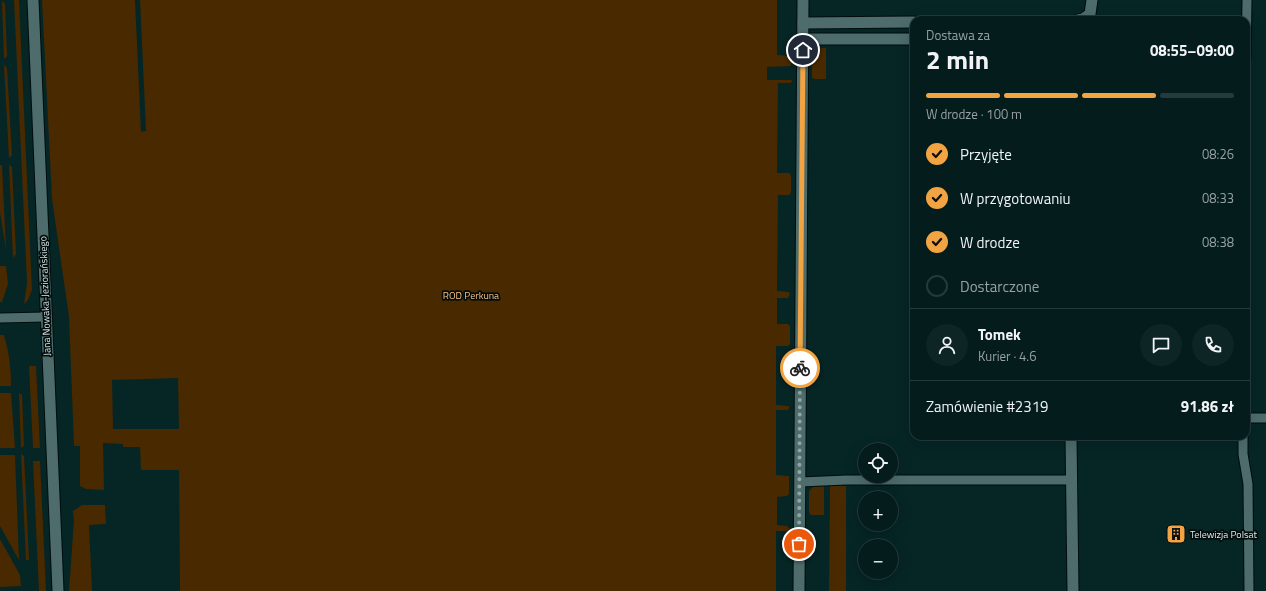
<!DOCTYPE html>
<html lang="pl">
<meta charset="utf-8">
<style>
:root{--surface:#041c1c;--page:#0d2525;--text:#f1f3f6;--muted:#97a1a3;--line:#253a3b;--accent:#f3a442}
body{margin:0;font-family:"Titillium Web",sans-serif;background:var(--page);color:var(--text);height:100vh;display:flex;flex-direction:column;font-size:15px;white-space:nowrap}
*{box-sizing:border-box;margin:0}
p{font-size:13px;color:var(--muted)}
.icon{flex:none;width:22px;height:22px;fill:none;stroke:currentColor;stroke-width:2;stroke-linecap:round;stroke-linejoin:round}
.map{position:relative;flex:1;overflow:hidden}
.side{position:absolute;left:910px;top:16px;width:340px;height:424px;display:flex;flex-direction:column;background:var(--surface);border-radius:12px;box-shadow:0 4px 16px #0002,0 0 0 1px var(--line)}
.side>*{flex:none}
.fabs{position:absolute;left:858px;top:443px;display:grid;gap:8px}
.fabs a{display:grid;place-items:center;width:40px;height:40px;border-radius:50%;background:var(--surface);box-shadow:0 4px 16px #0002,0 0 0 1px var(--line);font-size:20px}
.pin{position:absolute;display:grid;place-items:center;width:34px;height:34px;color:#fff;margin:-17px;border:2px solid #fff;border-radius:50%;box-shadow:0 1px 4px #0007}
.courier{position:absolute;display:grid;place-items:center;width:40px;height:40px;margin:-20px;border:3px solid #f3a442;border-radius:50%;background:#fff;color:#222;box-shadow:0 1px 5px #0007}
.summary em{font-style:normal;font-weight:700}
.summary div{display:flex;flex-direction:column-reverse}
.summary{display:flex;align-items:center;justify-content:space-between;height:68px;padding:0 16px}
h1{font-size:26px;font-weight:700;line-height:30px}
.bar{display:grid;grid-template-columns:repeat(4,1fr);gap:6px 4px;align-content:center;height:48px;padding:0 16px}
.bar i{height:5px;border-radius:3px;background:var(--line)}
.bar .on{background:var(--accent)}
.bar p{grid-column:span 4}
.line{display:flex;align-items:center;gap:10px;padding:0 16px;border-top:1px solid var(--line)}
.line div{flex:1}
.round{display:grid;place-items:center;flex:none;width:42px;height:42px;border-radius:21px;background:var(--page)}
ol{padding:0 16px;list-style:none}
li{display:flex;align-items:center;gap:12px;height:44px}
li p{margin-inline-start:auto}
li .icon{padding:4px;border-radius:50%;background:var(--accent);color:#111;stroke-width:4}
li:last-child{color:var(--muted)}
li i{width:22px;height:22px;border:2px solid var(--line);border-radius:50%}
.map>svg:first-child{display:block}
.green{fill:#482900;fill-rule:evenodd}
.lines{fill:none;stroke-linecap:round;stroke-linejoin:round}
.service-casing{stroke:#000d0d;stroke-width:11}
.minor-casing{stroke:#000d0d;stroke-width:13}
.tertiary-casing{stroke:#000d0d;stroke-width:13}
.service{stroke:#4d6c6b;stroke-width:9}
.minor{stroke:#4d6c6b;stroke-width:11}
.tertiary{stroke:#4d6c6b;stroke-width:11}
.done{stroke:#90a6a6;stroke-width:4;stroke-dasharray:0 7.2}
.route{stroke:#f3a442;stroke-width:5}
.labels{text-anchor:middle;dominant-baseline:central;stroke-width:3.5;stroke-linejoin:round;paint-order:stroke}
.park-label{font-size:10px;fill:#fbc385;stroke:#020c0c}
.street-label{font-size:10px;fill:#dbeceb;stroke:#020c0c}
.poi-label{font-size:10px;fill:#dbeceb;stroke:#020c0c;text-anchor:start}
</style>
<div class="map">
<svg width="1266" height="591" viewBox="0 0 1266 591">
<rect width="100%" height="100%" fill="#062525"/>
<g class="green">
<path d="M14,0H19L32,290L28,300L24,304L27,283Z"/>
<path d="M42,0H135L141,132L146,131L140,0H777V55L791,56V66L767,67V80H792L791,83H778L777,173H789L791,175V193L789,195H778L777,291L788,292L790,294L788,298H777V324H788L790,326V344L788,346H776V405L789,406V409L787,410H776V475L789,476V494L787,496L777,497V525L787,526L790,529L787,531H776V591H180L179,470H141L140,447H123V444L103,443L104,490L86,489L80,486V446H74L69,317L52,199ZM178,378L179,429H113L112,380Z"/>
<path d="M2,1L5,4L7,56L4,59Z"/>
<path d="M822,48H826V79H814L812,77V57L818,50Z"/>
<path d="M4,65L7,68L12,155L9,158Z"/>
<path d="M0,165H2L6,250L0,212Z"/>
<path d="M9,165L12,167L16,254L13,258Z"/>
<path d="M0,266H6L8,284L2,302H0Z"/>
<path d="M0,335H4C9,352 11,368 11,386H0Z"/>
<path d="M29,366H36L40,448H33Z"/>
<path d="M0,393H11L15,448H0Z"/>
<path d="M19,393L22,395L24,446L21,448Z"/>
<path d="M21,454L24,456L29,560H26Z"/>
<path d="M0,455H15L19,560L0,526Z"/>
<path d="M33,461H40L46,591H39Z"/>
<path d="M814,486H824V515H811L809,513V491Z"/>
<path d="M830,486H846V591H829Z"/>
<path d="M82,505H105L106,524L89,525L92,591H69L74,520L73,511Z"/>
<path d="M0,539L20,575L21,586L0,587Z"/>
</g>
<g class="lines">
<g class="service-casing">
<g id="service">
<path d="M1246,58L1247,0"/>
<path d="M0,318L46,317"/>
<path d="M1246,418H1266"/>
<path d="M1243,436V454L1248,484L1249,591"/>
<path d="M800,482L846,480H1072"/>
</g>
</g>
<g class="minor-casing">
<g id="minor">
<path d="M1078,20L1083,19L1090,14L1092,0"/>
<path d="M803,23L914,22"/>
<path d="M803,39H914"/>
<path d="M1071,436L1073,591"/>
<path d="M799,591L803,0"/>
</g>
</g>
<g class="tertiary-casing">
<path id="tertiary" d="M33,0L58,591"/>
</g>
<use href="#service" class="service"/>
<use href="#minor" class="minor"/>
<use href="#tertiary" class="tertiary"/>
</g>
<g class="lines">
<path class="done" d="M799,544L800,368"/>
<path class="route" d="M800,368L803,50"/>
</g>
<defs>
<g id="building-square" transform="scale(1)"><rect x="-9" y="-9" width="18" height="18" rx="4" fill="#f3a442" stroke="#020c0c"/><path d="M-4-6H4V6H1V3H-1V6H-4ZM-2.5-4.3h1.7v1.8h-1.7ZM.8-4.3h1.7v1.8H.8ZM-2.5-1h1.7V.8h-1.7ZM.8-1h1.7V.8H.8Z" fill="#111"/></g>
</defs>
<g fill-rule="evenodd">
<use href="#building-square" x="1176" y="534"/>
</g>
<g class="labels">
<g class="park-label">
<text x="471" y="295">ROD Perkuna</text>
</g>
<g class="street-label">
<text transform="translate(45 296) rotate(-92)">Jana Nowaka-Jeziorańskiego</text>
</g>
<g class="poi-label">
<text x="1190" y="534">Telewizja Polsat</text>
</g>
</g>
</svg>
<div class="fabs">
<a><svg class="icon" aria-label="locate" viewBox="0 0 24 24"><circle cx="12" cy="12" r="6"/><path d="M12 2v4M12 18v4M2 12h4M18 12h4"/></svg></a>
<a>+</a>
<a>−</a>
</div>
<div class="pin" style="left:799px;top:544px;background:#ea580c"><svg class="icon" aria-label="bag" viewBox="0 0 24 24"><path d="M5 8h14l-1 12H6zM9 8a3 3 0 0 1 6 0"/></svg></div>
<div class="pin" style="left:803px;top:50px;background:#1f2937"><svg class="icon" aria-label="home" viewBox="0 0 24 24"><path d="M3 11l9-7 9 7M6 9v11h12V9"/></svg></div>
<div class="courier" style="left:800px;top:368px"><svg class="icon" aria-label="bike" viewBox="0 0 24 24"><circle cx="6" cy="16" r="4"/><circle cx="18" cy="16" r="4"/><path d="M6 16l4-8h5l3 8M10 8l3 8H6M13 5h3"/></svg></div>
<section class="side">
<div class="summary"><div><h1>2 min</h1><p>Dostawa za</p></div><em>08:55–09:00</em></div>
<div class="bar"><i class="on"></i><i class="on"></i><i class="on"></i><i></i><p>W drodze · 100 m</p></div>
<ol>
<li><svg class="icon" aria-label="check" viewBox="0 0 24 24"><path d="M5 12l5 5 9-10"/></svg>Przyjęte<p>08:26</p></li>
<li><svg class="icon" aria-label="check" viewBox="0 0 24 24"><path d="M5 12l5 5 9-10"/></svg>W przygotowaniu<p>08:33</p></li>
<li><svg class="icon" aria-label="check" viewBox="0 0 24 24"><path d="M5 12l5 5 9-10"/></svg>W drodze<p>08:38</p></li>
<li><i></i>Dostarczone</li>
</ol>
<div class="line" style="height:72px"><a class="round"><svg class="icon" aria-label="person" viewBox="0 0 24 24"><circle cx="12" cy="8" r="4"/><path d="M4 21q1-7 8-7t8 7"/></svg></a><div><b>Tomek</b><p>Kurier · 4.6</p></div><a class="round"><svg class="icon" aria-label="chat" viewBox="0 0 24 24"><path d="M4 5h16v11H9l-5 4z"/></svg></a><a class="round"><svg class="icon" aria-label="phone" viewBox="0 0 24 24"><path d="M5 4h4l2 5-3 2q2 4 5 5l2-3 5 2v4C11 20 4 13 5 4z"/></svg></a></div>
<div class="line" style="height:52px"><div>Zamówienie #2319</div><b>91.86 zł</b></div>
</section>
</div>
